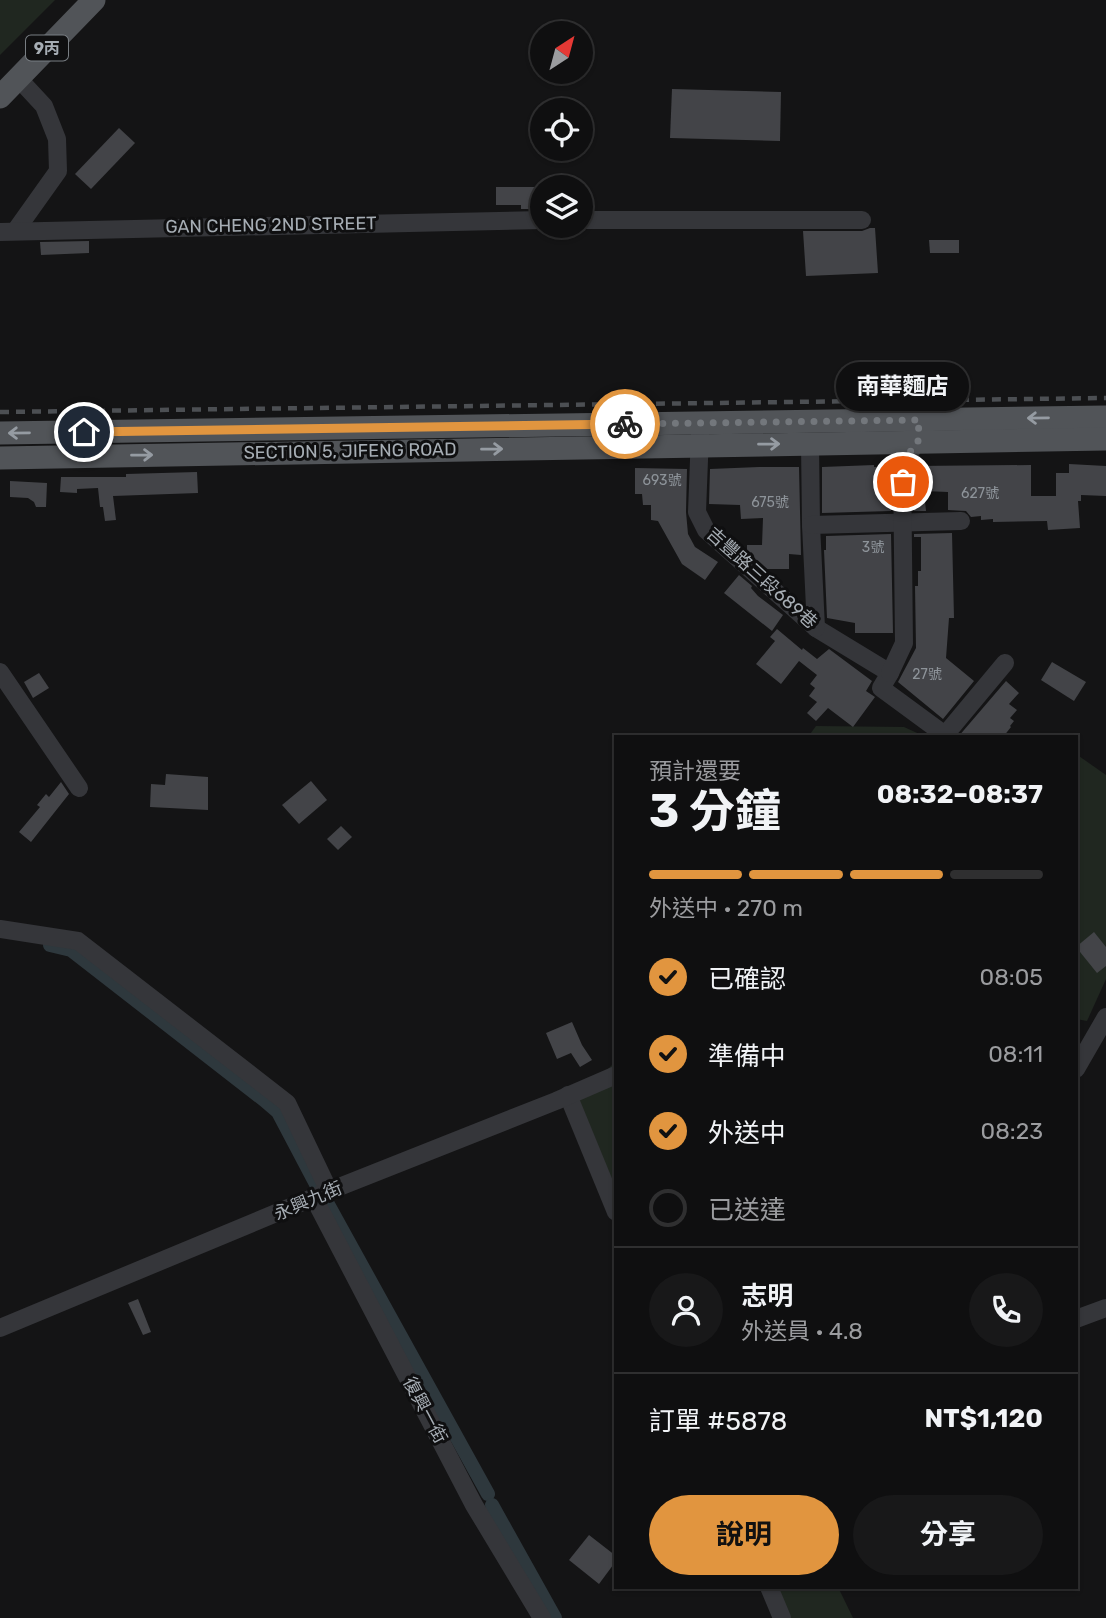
<!DOCTYPE html>
<html lang="zh-TW">
<meta charset="utf-8">
<style>
:root{--surface:#0f0f10;--page:#181819;--text:#f1f3f6;--muted:#9b9c9f;--line:#2f2f30;--accent:#e1953f}
body{margin:0;font-family:Rubik,"Noto Sans TC",sans-serif;background:var(--page);color:var(--text);height:100vh;display:flex;flex-direction:column;font-size:26px;white-space:nowrap}
*{box-sizing:border-box;margin:0}
p{font-size:23px;color:var(--muted)}
.icon{flex:none;width:38px;height:38px;fill:none;stroke:currentColor;stroke-width:2;stroke-linecap:round;stroke-linejoin:round}
.map{position:relative;flex:1;overflow:hidden}
.panel{position:absolute;left:614px;top:735px;width:464px;height:854px;display:flex;flex-direction:column;background:var(--surface);border-radius:0px;box-shadow:0 2px 5px #0004,0 0 0 2px var(--line)}
.panel>*{flex:none}
.needle{width:46px;rotate:36deg}
.tools{position:absolute;left:530px;top:21px;display:grid;gap:14px}
.tools a{display:grid;place-items:center;width:63px;height:63px;border-radius:50%;background:var(--surface);box-shadow:0 2px 5px #0004,0 0 0 2px var(--line);font-size:35px}
.pin{position:absolute;display:grid;place-items:center;width:60px;height:60px;color:#fff;margin:-30px;border:4px solid #fff;border-radius:50%;box-shadow:0 2px 7px #0007}
.courier{position:absolute;display:grid;place-items:center;width:70px;height:70px;margin:-35px;border:5px solid #e1953f;border-radius:50%;background:#fff;color:#222;box-shadow:0 2px 9px #0007}
.bubble{position:absolute;height:49px;border-radius:24px;background:var(--surface);box-shadow:0 2px 5px #0004,0 0 0 2px var(--line);font-size:23px;font-weight:700;line-height:49px;text-align:center}
.summary em{font-style:normal;font-weight:700}
.summary div{display:flex;flex-direction:column-reverse}
.summary{display:flex;align-items:center;justify-content:space-between;height:119px;padding:0 35px}
h1{font-size:46px;font-weight:700;line-height:52px}
.bar{display:grid;grid-template-columns:repeat(4,1fr);gap:10px 7px;align-content:center;height:84px;padding:0 35px}
.bar i{height:9px;border-radius:5px;background:var(--line)}
.bar .active{background:var(--accent)}
.bar p{grid-column:span 4}
.line{display:flex;align-items:center;gap:18px;padding:0 35px;border-top:2px solid var(--line)}
.line div{flex:1}
.round{display:grid;place-items:center;flex:none;width:74px;height:74px;border-radius:37px;background:var(--page)}
ol{padding:0 35px;list-style:none}
li{display:flex;align-items:center;gap:21px;height:77px}
li p{margin-inline-start:auto}
li .icon{padding:7px;border-radius:50%;background:var(--accent);color:#111;stroke-width:4}
li:last-child{color:var(--muted)}
li i{width:38px;height:38px;border:4px solid var(--line);border-radius:50%}
.cta{display:flex;gap:14px;margin-top:auto;padding:14px 35px}
.cta a{flex:1;height:80px;border-radius:42px;background:var(--accent);color:#111;font-size:28px;font-weight:700;line-height:80px;text-align:center}
.cta a+a{background:var(--page);color:var(--text)}
.map>svg:first-child{display:block}
.green{fill:#202720}
.lines{fill:none;stroke-linecap:round;stroke-linejoin:round}
.canal{stroke:#2e383d;stroke-width:14}
.building{fill:#434448}
.minor{stroke:#35363a;stroke-width:18}
.major{stroke:#515458;stroke-width:23}
.rail{stroke:#4c4f53;stroke-width:4.5;stroke-dasharray:9 7;stroke-linecap:butt}
.oneway{stroke:#959ba2}
.done{stroke:#73777c;stroke-width:7;stroke-dasharray:0 12.6}
.route{stroke:#e1953f;stroke-width:9}
.labels{text-anchor:middle;dominant-baseline:central;stroke-width:6;stroke-linejoin:round;paint-order:stroke}
.number-label{font-size:14px;fill:#8d9399}
.shield{fill:#0f0f10;stroke:#797e83;stroke-width:2}
.shield-label{font-size:16px;font-weight:bold;fill:#a6adb4}
.street-label{font-size:18px;fill:#a6adb4;stroke:#0f0f10}
</style>
<div class="map">
<svg width="1106" height="1618" viewBox="0 0 1106 1618">
<rect width="100%" height="100%" fill="#141415"/>
<g class="green">
<path d="M0,0H55L0,55Z"/>
<path d="M816,726L904,727L926,737H808Z"/>
<path d="M1076,754L1106,775V979L1087,1021L1076,1019Z"/>
<path d="M616,1061V1197L578,1099Z"/>
<path d="M770,1587H838L853,1618H782Z"/>
</g>
<g class="lines">
<g class="canal">
<path d="M50,945L71,950L264,1100L278,1112L317,1186"/>
<path d="M325,1199L488,1494"/>
<path d="M492,1505L555,1618"/>
</g>
</g>
<g class="building">
<path d="M672,89L781,92L780,141L670,138Z"/>
<path d="M119,128L135,143L91,189L75,174Z"/>
<path d="M496,187H542V205H533V209H521V205H496Z"/>
<path d="M870,228H875L878,273L806,276L803,231H862Z"/>
<path d="M929,240H959V253H930Z"/>
<path d="M89,241V253L41,255L40,242Z"/>
<path d="M1069,464L1106,466V496L1081,495V501H1078L1080,528L1048,530L1047,521L993,522V519L981,520V516L971,517L966,511L948,510V492L924,491L926,511H914V466L1031,465V496H1056V473H1069Z"/>
<path d="M874,465V467H891V511L822,513V467Z"/>
<path d="M759,467H799L801,555L789,554V569H766L747,552V545H762L763,518L741,519L740,505L709,504L710,469Z"/>
<path d="M635,468L687,469L686,512L688,534L695,547L718,562L705,580L682,564L658,521L651,520V505H643L642,494H635Z"/>
<path d="M197,472L198,493L113,496L116,520L105,521L103,507H100L98,488L77,489V493L60,492L61,477H126V474Z"/>
<path d="M10,481L47,483L46,507H36L34,502L28,498L10,497Z"/>
<path d="M952,533L954,618H949L946,658L974,681L943,719L898,682L916,648L915,586H918V571H921V537H914V534Z"/>
<path d="M891,534L893,633H855V623L827,618L824,550H826V536Z"/>
<path d="M739,575L752,586L751,588L758,596L783,615L772,631L724,593Z"/>
<path d="M777,629L802,650L803,648L817,659L829,649L872,681L866,691L875,697L853,727L828,708L816,721L807,713L817,702L809,696L815,688L810,684L817,675L799,661L781,684L756,664L775,641L770,637Z"/>
<path d="M1052,662L1086,682L1074,701L1041,680Z"/>
<path d="M39,673L49,688L33,698L24,682Z"/>
<path d="M1006,681L1019,693L1009,704L1017,710L1010,718L1014,721L1010,726L1011,727L1003,737H958Z"/>
<path d="M166,774L208,777V810L150,807L151,784L165,785Z"/>
<path d="M311,781L327,800L299,824L282,805Z"/>
<path d="M61,782L69,794L31,842L19,832L40,807L37,805L46,794L49,797Z"/>
<path d="M341,826L352,837L338,850L327,839Z"/>
<path d="M1094,932L1106,947V966L1097,973L1076,947Z"/>
<path d="M572,1022L582,1045L592,1060L580,1067L571,1053L557,1059L546,1033Z"/>
<path d="M138,1299L151,1332L143,1335L128,1303Z"/>
<path d="M589,1535L616,1556V1561L599,1584L569,1560Z"/>
</g>
<g class="lines">
<g class="minor">
<path d="M581,220H862"/>
<path d="M16,230L58,171L57,139L44,106L18,78"/>
<path d="M0,232L542,220"/>
<path d="M700,434L697,512L706,530L816,628L890,673L881,688L945,735L1005,663"/>
<path d="M810,443L811,525L816,628"/>
<path d="M811,525L961,521"/>
<path d="M0,672L79,788"/>
<path d="M890,673L904,643L902,463L918,441V434"/>
<path d="M0,929L78,941L287,1103L329,1191"/>
<path d="M1076,1069L1106,1017"/>
<path d="M568,1095L616,1212"/>
<path d="M314,1198L474,1505L542,1618"/>
<path d="M1076,1319L1106,1308"/>
<path d="M0,1328L329,1191L556,1101L616,1075"/>
<path d="M769,1587L782,1618"/>
</g>
<g class="major">
<path d="M0,97L94,0"/>
<path d="M0,433L1106,417"/>
<path d="M0,458L1106,439"/>
</g>
<path class="rail" d="M0,412L1106,398"/>
</g>
<defs><path id="oneway-shaft" d="M-6 0H5M1.5-3L5.5 0L1.5 3" fill="none" stroke-width="1.6" stroke-linecap="round" stroke-linejoin="round" transform="scale(1.75)"/></defs>
<g class="oneway">
<use href="#oneway-shaft" transform="translate(1038 418) rotate(179)"/>
<use href="#oneway-shaft" transform="translate(19 433) rotate(179)"/>
<use href="#oneway-shaft" transform="translate(769 444) rotate(-1)"/>
<use href="#oneway-shaft" transform="translate(492 449) rotate(-1)"/>
<use href="#oneway-shaft" transform="translate(142 455) rotate(-1)"/>
</g>
<g class="lines">
<path class="done" d="M625,424L919,420L918,441L902,463L903,482"/>
<path class="route" d="M84,432L625,424"/>
</g>
<g class="labels">
<g class="number-label">
<text x="662" y="480">693號</text>
<text x="980" y="493">627號</text>
<text x="770" y="502">675號</text>
<text x="873" y="547">3號</text>
<text x="927" y="674">27號</text>
</g>
<rect class="shield" x="26" y="35.5" width="42" height="25" rx="5"/>
<g class="shield-label">
<text x="47" y="48">9丙</text>
</g>
<g class="street-label">
<text transform="translate(271 225) rotate(-1)">GAN CHENG 2ND STREET</text>
<text transform="translate(350 451) rotate(-1)">SECTION 5, JIFENG ROAD</text>
<text transform="translate(762 578) rotate(42)">吉豐路三段689巷</text>
<text transform="translate(308 1201) rotate(-23)">永興九街</text>
<text transform="translate(425 1410) rotate(62)">復興一街</text>
</g>
</g>
</svg>
<div class="tools">
<a><svg class="needle" viewBox="-14 -14 28 28"><path d="M0-13l5 13h-10z" fill="#e53935"/><path d="M0 13l5-13h-10z" fill="#9b9c9f"/></svg></a>
<a><svg class="icon" aria-label="locate" viewBox="0 0 24 24"><circle cx="12" cy="12" r="6"/><path d="M12 2v4M12 18v4M2 12h4M18 12h4"/></svg></a>
<a><svg class="icon" aria-label="layers" viewBox="0 0 24 24"><path d="M12 4l9 5-9 5-9-5zM3 14l9 5 9-5"/></svg></a>
</div>
<div class="pin" style="left:903px;top:482px;background:#ea580c"><svg class="icon" aria-label="bag" viewBox="0 0 24 24"><path d="M5 8h14l-1 12H6zM9 8a3 3 0 0 1 6 0"/></svg></div>
<div class="pin" style="left:84px;top:432px;background:#1f2937"><svg class="icon" aria-label="home" viewBox="0 0 24 24"><path d="M3 11l9-7 9 7M6 9v11h12V9"/></svg></div>
<div class="courier" style="left:625px;top:424px"><svg class="icon" aria-label="bike" viewBox="0 0 24 24"><circle cx="6" cy="16" r="4"/><circle cx="18" cy="16" r="4"/><path d="M6 16l4-8h5l3 8M10 8l3 8H6M13 5h3"/></svg></div>
<div class="bubble" style="left:836px;top:362px;width:133px">南華麵店</div>
<section class="panel">
<div class="summary"><div><h1>3 分鐘</h1><p>預計還要</p></div><em>08:32–08:37</em></div>
<div class="bar"><i class="active"></i><i class="active"></i><i class="active"></i><i></i><p>外送中 · 270 m</p></div>
<ol>
<li><svg class="icon" aria-label="check" viewBox="0 0 24 24"><path d="M5 12l5 5 9-10"/></svg>已確認<p>08:05</p></li>
<li><svg class="icon" aria-label="check" viewBox="0 0 24 24"><path d="M5 12l5 5 9-10"/></svg>準備中<p>08:11</p></li>
<li><svg class="icon" aria-label="check" viewBox="0 0 24 24"><path d="M5 12l5 5 9-10"/></svg>外送中<p>08:23</p></li>
<li><i></i>已送達</li>
</ol>
<div class="line" style="height:126px"><a class="round"><svg class="icon" aria-label="person" viewBox="0 0 24 24"><circle cx="12" cy="8" r="4"/><path d="M4 21q1-7 8-7t8 7"/></svg></a><div><b>志明</b><p>外送員 · 4.8</p></div><a class="round"><svg class="icon" aria-label="phone" viewBox="0 0 24 24"><path d="M5 4h4l2 5-3 2q2 4 5 5l2-3 5 2v4C11 20 4 13 5 4z"/></svg></a></div>
<div class="line" style="height:91px"><div>訂單 #5878</div><b>NT$1,120</b></div>
<div class="cta"><a>說明</a><a>分享</a></div>
</section>
</div>
